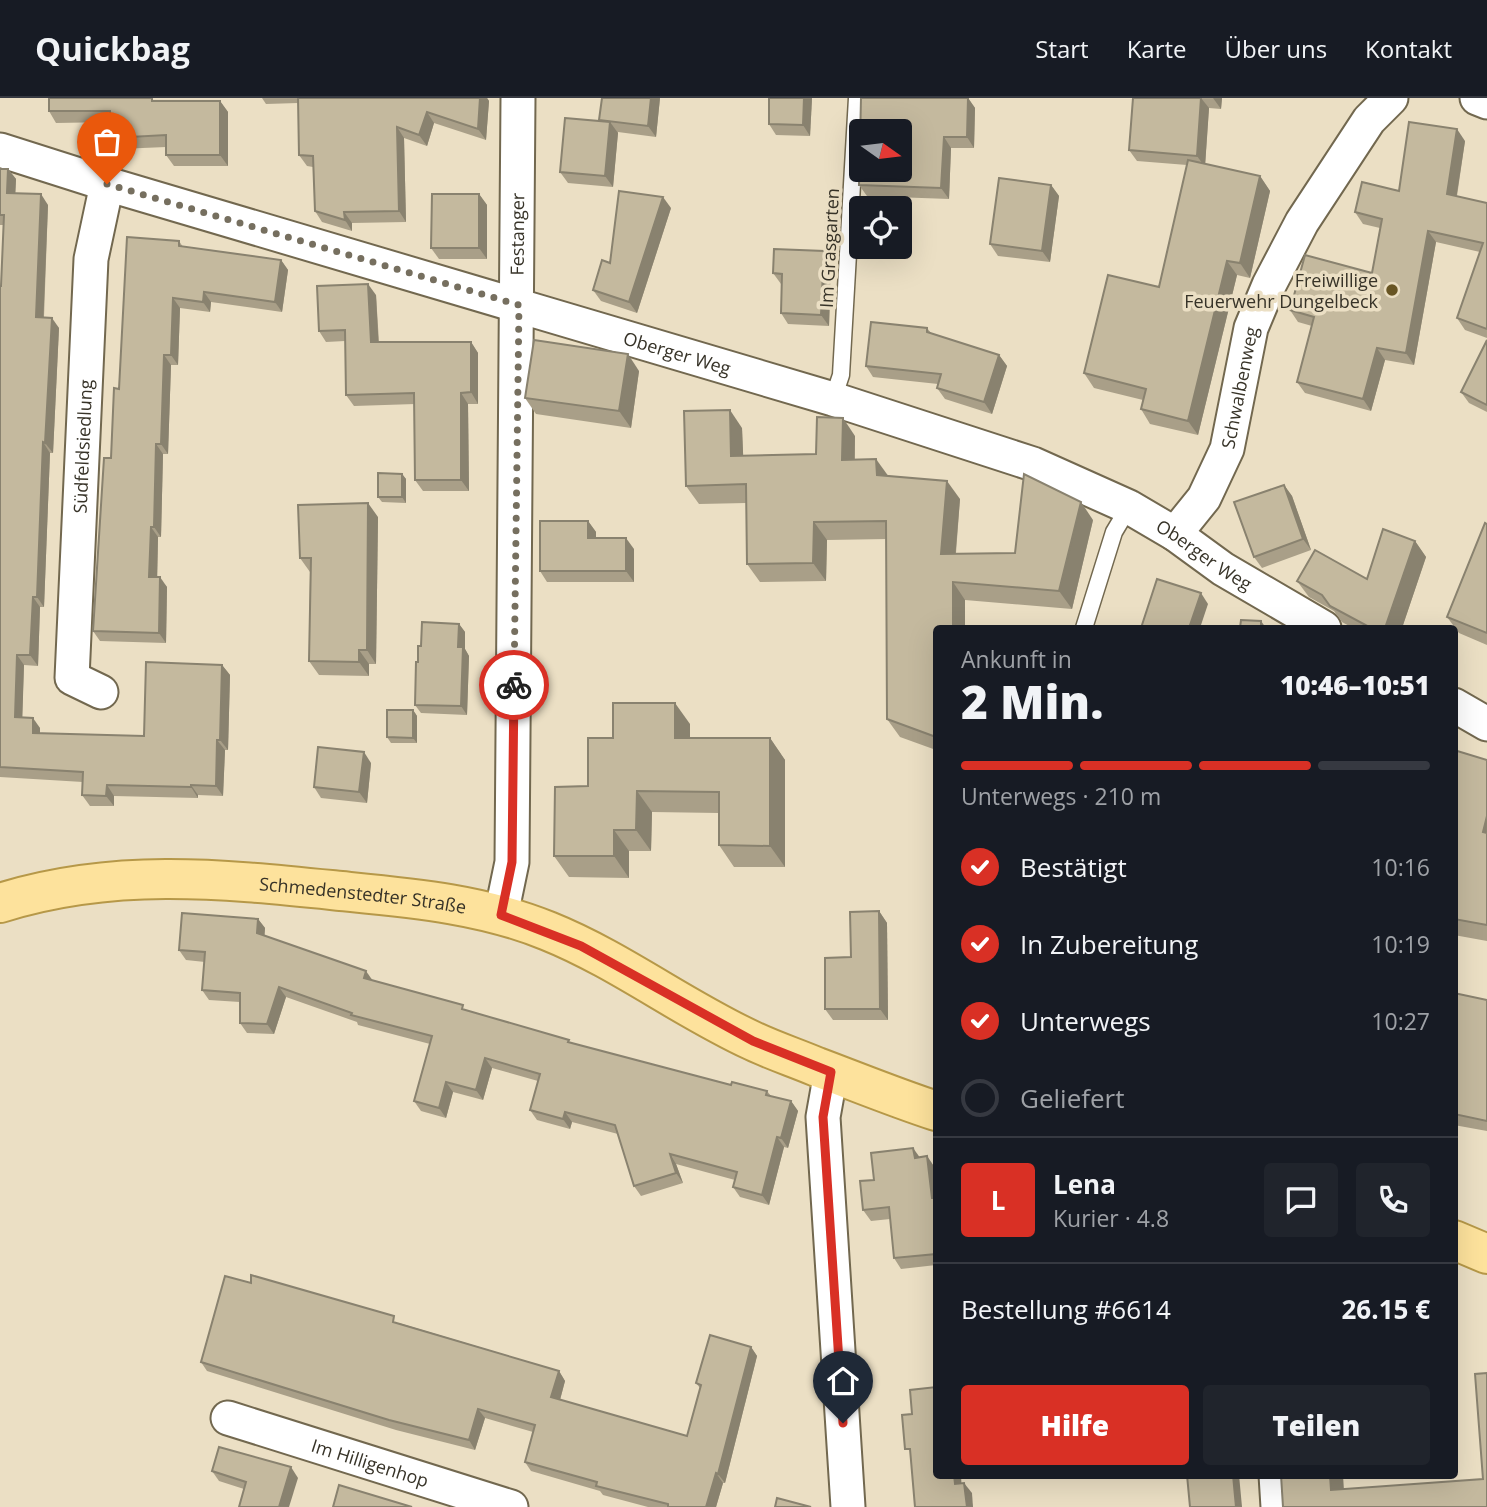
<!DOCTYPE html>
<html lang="de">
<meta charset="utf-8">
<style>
:root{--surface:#171b24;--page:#20242c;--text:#f1f3f6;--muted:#9ea1a6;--line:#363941;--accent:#d93025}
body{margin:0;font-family:"Open Sans",sans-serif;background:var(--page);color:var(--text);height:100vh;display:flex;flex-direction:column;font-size:26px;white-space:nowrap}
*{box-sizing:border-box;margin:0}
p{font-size:23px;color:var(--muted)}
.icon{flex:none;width:38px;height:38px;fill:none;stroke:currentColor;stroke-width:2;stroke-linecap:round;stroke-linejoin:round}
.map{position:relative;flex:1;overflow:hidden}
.sheet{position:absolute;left:933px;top:527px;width:525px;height:854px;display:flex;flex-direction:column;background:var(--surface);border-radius:7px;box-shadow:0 7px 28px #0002}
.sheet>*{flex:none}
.needle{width:46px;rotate:104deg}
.controls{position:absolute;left:849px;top:21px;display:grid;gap:14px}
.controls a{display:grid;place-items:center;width:63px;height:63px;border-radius:7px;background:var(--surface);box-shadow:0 7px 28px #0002;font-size:35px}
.pin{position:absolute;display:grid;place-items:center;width:60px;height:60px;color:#fff;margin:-72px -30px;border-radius:50% 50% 50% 0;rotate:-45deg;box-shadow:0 0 7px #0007}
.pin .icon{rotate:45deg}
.courier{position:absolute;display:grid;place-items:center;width:70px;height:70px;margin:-35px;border:5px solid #d93025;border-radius:50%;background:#fff;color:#222;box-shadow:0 2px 9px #0007}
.overview em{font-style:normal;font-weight:800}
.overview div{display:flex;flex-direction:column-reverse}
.overview{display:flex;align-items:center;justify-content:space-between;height:119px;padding:0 28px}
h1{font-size:46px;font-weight:800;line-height:52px}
.bar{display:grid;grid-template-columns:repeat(4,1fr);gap:10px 7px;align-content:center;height:84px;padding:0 28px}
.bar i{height:9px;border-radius:5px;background:var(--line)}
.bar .active{background:var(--accent)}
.bar p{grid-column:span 4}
.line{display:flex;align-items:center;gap:18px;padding:0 28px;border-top:2px solid var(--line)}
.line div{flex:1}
.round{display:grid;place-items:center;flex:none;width:74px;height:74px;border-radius:7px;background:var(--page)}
ol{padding:0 28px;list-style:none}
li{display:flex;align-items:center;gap:21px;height:77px}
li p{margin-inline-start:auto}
li .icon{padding:7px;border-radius:50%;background:var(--accent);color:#fff;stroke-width:4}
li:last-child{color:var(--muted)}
li i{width:38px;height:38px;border:4px solid var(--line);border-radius:50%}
.action{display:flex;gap:14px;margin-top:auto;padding:14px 28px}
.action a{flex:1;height:80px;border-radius:7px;background:var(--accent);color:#fff;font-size:28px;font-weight:800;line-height:80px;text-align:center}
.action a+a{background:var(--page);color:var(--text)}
header{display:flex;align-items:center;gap:42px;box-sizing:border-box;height:98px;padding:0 35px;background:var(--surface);border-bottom:2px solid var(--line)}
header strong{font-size:33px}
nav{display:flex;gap:38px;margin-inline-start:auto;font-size:24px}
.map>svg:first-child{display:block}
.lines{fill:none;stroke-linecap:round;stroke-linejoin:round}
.lane-casing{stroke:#72684f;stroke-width:19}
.street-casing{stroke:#72684f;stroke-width:37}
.primary-casing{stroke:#b69848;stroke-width:42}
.lane{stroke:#fff;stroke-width:16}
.street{stroke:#fff;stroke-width:33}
.primary{stroke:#fde29c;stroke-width:38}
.wall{fill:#a99f88}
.shaded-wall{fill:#89826f}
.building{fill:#c4b99e;stroke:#89826f;stroke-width:2;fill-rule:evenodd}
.done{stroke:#766f5f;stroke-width:7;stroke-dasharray:0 12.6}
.route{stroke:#d93025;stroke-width:9}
.poi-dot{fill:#685523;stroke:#ebdfc4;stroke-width:2.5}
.labels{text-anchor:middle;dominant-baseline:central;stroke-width:7;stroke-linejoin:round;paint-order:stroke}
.street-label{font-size:18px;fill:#373328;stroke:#ebdfc4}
.poi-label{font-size:18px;fill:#373328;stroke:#ebdfc4;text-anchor:end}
</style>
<header>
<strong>Quickbag</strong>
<nav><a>Start</a><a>Karte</a><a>Über uns</a><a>Kontakt</a></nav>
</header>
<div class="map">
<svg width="1487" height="1409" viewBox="0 0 1487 1409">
<rect width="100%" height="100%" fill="#ebdfc4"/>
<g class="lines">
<g class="lane-casing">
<g id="lane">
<path d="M833,301L841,277L857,0"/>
<path d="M1084,530L1114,434L1129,409"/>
</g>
</g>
<g class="street-casing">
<g id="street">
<path d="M1477,0L1487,4"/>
<path id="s1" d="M0,52L107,86L833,301L1033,366L1129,409L1175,436L1223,471L1324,530"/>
<path id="s2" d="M1175,436L1204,400L1227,351L1251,230L1269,187L1302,124L1369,22L1391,0"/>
<path id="s3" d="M101,594L72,580L91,161L107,86"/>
<path d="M1454,607L1487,626"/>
<path id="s4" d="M501,817L512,764L518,0"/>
<path d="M831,974L823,1019L848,1409"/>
<path id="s5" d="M228,1320L511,1409"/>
<path d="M1276,1377L1278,1409"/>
</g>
</g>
<g class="primary-casing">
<g id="primary">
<path id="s6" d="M0,805C115,769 223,781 341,793C412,800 482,806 548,833C620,862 683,911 753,943C774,953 796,960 817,969C857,984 896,1000 936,1013"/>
<path d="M1454,1142L1487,1156"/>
</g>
</g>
<use href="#lane" class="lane"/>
<use href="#street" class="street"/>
<use href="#primary" class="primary"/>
</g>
<g class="wall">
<path d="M262,0H487L489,3L486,42L434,25L427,48L404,40L406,124L352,125V133L322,124L315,113L313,69L307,68L299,57L298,5L266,6Z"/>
<path d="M602,0H660L656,39L618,34L613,89L568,85L560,74L600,23Z"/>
<path d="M769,0H812L810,38L776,37L769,26Z"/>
<path d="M861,0H968L975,10L974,50H951L949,101L867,98L859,87Z"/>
<path d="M1133,0H1222L1221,11L1209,10L1205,66L1260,78L1270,93L1250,180L1237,177L1198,337L1150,326L1141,311L1143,302L1094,290L1084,275L1159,189L1187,67L1137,63L1129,52Z"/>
<path d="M159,3H220L228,14V68H174L166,57V49L119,51L111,40V24L56,25L49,13Z"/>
<path d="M1465,43L1457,98L1487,105V240L1465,232L1457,220L1480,154L1436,144L1414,267L1385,262L1371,313L1305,295L1297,284L1312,228L1298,224L1290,212L1372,175L1380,130L1363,126L1355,114L1399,93Z"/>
<path d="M0,71H8L16,81L15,95L48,107L44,219L59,230L53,355H50L44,509H40L38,568L24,567L22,620L40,630V635L144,638L222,567L230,577L228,652H225L223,698L198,697V700L114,698V708H90L82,697L83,684L0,679V188H1L4,127H0Z"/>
<path d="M1051,87L1059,98L1050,164L998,158L990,146Z"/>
<path d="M479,96L487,107V161H439L431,150Z"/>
<path d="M671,110L637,215L601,203L593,192L610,165Z"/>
<path d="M179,143L183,149L281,162L288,172L282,214L211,204L210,214L180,210L178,267H171L168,356H163L161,439H158L157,479L167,489L166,545L100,543L93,533L119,291Z"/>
<path d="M831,164L829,228L788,226L781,215L782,187L781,186L773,175Z"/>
<path d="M376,197L379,244H471L478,255V306H468L469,393H423L415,382V306L354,308L346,297L345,243L326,244L319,233Z"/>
<path d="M927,230L931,235L999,257L1007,268L992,316L945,301L937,290L938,286L873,279L866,268Z"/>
<path d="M1487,242V314L1469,305L1461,294Z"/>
<path d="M639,273L631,330L536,316L525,300Z"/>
<path d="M742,330L743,358L816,356L855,338V362L888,378L960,401L956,455H1015L1093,422L1072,511L965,502V530H936V652L900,639L887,621V441L827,442L826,483L760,484L747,466L746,405L699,406L686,388Z"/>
<path d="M402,376L406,381V405L382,404L378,399Z"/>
<path d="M1284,387L1292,398L1311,452L1262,470L1254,459Z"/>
<path d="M378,419L376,566H369V578L319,577L309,563L310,474L300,460Z"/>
<path d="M588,423L596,434V440L634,451V484H547L540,473Z"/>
<path d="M1487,426V547L1459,535L1447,519Z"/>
<path d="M1415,443L1426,459L1402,530H1353L1342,524L1334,513L1309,499L1297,483L1367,481Z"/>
<path d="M459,526L465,534V551L469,558L467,617L421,615L415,607L418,564L421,548Z"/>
<path d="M413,612L417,618V645H391L387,639Z"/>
<path d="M690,626V640H770L785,662V769H734L719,747V715L652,714L651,753H629V780L569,779L554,758L588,688L613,640Z"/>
<path d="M1454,652L1487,662V843L1454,837Z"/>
<path d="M371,665L367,705L321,700L314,689Z"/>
<path d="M879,813L887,825L888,922H833L825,911L851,859Z"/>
<path d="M258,821L265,830L264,838L372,882L570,945L731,987L767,993L771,998L791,1003L798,1013L788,1050L784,1049L769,1107L740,1099L733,1089L735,1082L676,1066L683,1085L641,1098L634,1088L618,1036L572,1024L570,1031L537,1022L530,1012L538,983L492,970L483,1002L453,994L446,1020L421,1013L414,1003L430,946L358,927L357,924L286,899L274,936L247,935L240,925V904L209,902L202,892L205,864L186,862L179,852Z"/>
<path d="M1454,895L1487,902V1033L1454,1027Z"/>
<path d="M927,1058L935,1070L936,1080V1167L901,1171L894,1160L890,1121L871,1123L863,1112L874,1082L920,1059Z"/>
<path d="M399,1225L559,1273L565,1283L560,1302L687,1338L700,1290L696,1285L751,1249L757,1258L725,1385H723L716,1409H648L603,1397L600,1393L531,1373L525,1364L533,1334L485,1320L475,1352L396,1332L207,1273L201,1264Z"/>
<path d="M212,1373L298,1380L244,1391L219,1383Z"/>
</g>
<g class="shaded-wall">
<path d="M480,0H487L489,3L486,42L478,31Z"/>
<path d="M651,0H660L656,39L648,28Z"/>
<path d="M804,0H812L810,38L803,27Z"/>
<path d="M968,0L975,10L974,50L967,39Z"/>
<path d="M1201,0L1209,10L1205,69L1197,58Z"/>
<path d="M1213,0H1222L1221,11Z"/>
<path d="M220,3L228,14V68L220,57Z"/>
<path d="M427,14L434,25L427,48L419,37Z"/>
<path d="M610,24L618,35L613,89L605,78Z"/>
<path d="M397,29L404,40L406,124L399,113Z"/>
<path d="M1457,31L1465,43L1455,108L1447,96Z"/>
<path d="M944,39L951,50L949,101L941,90Z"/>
<path d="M8,71L16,81L15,105L7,95Z"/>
<path d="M1260,78L1270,93L1250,180L1240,165Z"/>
<path d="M1051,87L1059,98L1050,164L1042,153Z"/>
<path d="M41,96L48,107L43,230L36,219Z"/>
<path d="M479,96L487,107V161L479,150Z"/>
<path d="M663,99L671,110L637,215L629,204Z"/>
<path d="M344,114L352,125V133L345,122Z"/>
<path d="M1428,133L1436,144L1414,267L1406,255Z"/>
<path d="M824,153L831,164L829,228L821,217Z"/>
<path d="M281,162L288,172L282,214L275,204Z"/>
<path d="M1227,163L1237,177L1198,337L1188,323Z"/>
<path d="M368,186L376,197L379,255L371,244Z"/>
<path d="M204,194L211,204L210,214L203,204Z"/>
<path d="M173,200L180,210L178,267L171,257Z"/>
<path d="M52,220L59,230L53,355L45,345Z"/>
<path d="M471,244L478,255V306L471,294Z"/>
<path d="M1377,250L1385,262L1371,313L1363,301Z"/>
<path d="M628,256L639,273L631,330L619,313Z"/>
<path d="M164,257L171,267L168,356L161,346Z"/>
<path d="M999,257L1007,268L992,316L984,304Z"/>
<path d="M461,295L468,306L469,393L461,382Z"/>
<path d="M730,312L742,330L744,377L731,358Z"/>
<path d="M843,320L855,338L854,380L842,362Z"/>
<path d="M43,344L50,355L44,509L37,499Z"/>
<path d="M156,346L163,356L161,439L154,429Z"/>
<path d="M876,361L889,379L877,377Z"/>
<path d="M402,376L406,381V405L402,399Z"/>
<path d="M947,383L960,401L954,474L941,456Z"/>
<path d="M1284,387L1292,398L1311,452L1303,441Z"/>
<path d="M1081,404L1093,422L1072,511L1059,493Z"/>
<path d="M368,405L378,419L376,566L367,552Z"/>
<path d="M588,423L596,434V451L588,440Z"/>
<path d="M814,424L827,442L826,483L813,465Z"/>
<path d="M151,429L158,439L157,489L149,479Z"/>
<path d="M626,440L634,451V484L626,473Z"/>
<path d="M1415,443L1426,459L1402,530H1385Z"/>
<path d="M160,479L167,489L166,545L159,535Z"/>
<path d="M953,484L965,502V530H953Z"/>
<path d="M1201,495L1208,506L1200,530H1189Z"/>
<path d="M33,499L40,509L38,568L30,557Z"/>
<path d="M1261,523L1266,530H1261Z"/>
<path d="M459,526L465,534V551L469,558L467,617L461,608L458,549Z"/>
<path d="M359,552L369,566V578L359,564Z"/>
<path d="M17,557L24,567L22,630L15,619Z"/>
<path d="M222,567L230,577L228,652L220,642Z"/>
<path d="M675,605L690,626V661L675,640Z"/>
<path d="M413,612L417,618V645L413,640Z"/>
<path d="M33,620L40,630V645L33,635Z"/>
<path d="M770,640L785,662V769L770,748Z"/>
<path d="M217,642L225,652L223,698L216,688Z"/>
<path d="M364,654L371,665L367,705L359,694Z"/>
<path d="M107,687L114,698V708L106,698Z"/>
<path d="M191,687L198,697V700L191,689Z"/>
<path d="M637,693L652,714L651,753L636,732Z"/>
<path d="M1487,718V740L1483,734Z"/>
<path d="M614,732L629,753V780L614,758Z"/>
<path d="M879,813L887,825L888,922L880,911Z"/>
<path d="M258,821L265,830L264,845L257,835Z"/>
<path d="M366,873L373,883L364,880Z"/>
<path d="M279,889L286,899L274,936L267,926Z"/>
<path d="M485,960L492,970L483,1002L476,992Z"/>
<path d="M446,984L453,994L446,1020L439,1010Z"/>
<path d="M791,1003L798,1013L788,1050L781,1040Z"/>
<path d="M565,1014L572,1024L570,1031L563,1021Z"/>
<path d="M777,1039L784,1049L769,1107L762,1097Z"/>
<path d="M913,1050L921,1061L915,1060Z"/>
<path d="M670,1056L676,1066L683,1085L676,1075Z"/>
<path d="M927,1058L935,1070L936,1106L932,1100Z"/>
<path d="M751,1249L757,1258L725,1385L718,1376Z"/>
<path d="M559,1273L565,1283L558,1309L551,1299Z"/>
<path d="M478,1311L485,1320L475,1352L469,1342Z"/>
<path d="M291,1369L298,1380L289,1409H279Z"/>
<path d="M716,1375L723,1385L716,1409H706Z"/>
<path d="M954,1377H961L962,1396L955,1386Z"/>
<path d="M1233,1377H1239L1242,1409H1236Z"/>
<path d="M1330,1377H1343L1345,1409L1331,1392Z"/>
<path d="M964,1385L972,1395L973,1409H967Z"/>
</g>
<g class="building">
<path d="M49,0H152V3H220V57H166V37L111,40L110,13H49Z"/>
<path d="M298,0H480L478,31L427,14L419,37L397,29L399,113L344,114L345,122L315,113L313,58L299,57Z"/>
<path d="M602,0H651L648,28L599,22Z"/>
<path d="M769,0H804L803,27L769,26Z"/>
<path d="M861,0H968L967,39H944L941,90L859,87ZM861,33H900V72H861Z"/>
<path d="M1133,0H1201L1197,58L1129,52Z"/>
<path d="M565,20L610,24L605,78L560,74Z"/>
<path d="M1409,24L1457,31L1447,96L1487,105V231L1457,220L1483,145L1428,133L1406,255L1377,250L1363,301L1297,284L1314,219L1290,212L1305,157L1372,175L1382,121L1355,114L1362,84L1399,93Z"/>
<path d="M1188,62L1260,78L1240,165L1227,163L1188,323L1141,311L1146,291L1084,275L1108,177L1159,189Z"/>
<path d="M0,71H8L7,95L41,96L36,219L52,220L45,345L43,344L37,499H33L30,557H17L15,619L33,620V635L144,638L146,564L222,567L220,642H217L216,688L191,687V689L107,687L106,698L82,697L83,674L0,669V188H1L4,117H0Z"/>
<path d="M999,80L1051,87L1042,153L990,146Z"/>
<path d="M619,93L663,99L629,204L593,192L602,162L610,165Z"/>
<path d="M432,96H479V150H431Z"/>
<path d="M127,139L179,143V148L281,162L275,204L204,194L203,204L173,200L171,257H164L161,346H156L154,429H151L149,479H160L159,535L93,533L104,360H111L114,290L119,291Z"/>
<path d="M774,151L824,153L821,217L781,215L782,176L773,175Z"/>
<path d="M368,186L371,244H471V294L461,295V382H415L414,295L346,297L345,232L319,233L317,188Z"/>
<path d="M871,224L927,230V234L999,257L984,304L937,290L941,276L866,268Z"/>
<path d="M534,242L628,256L619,313L525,300Z"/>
<path d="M1487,242V307L1461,294Z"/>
<path d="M730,312L731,358L816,356L817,319L843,320L842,362L876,361L877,377L947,383L941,456L1015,455L1024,376L1081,404L1059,493L953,484V530H936V639L887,621L886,423L814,424L813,465L747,466L746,386L686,388L684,313Z"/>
<path d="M378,375L402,376V399H378Z"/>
<path d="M1284,387L1303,441L1254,459L1234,404Z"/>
<path d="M368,405L367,552H359V564L309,563L311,460H300L298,407Z"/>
<path d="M540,423H588V440H626V473H540Z"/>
<path d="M1485,425L1487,426V535L1447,519Z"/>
<path d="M1383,431L1415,443L1385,530H1371L1330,508L1322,497L1297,483L1315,452L1367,481Z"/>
<path d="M1157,481L1201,495L1189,530H1141Z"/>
<path d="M1241,522L1261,523V530H1240Z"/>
<path d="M422,524L459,526L458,549H463L461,608L415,607L416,564H418V548H421Z"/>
<path d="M613,605H675V640H770V748L719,747V694L637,693L636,732H614V758H554L555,689L588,688V640H613Z"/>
<path d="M387,612H413V640L387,639Z"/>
<path d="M318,649L364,654L359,694L314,689Z"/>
<path d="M1454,652L1487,662V718L1483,734L1487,735V827L1454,821Z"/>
<path d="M879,813L880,911H825V860L851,859L850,814Z"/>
<path d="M182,815L258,821L257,835L366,873L364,880L463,907L462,911L569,942L568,944L731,987L732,984L767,993L766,997L791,1003L781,1040L777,1039L762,1097L733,1089L737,1074L670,1056L676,1075L634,1088L615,1027L565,1014L563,1021L530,1012L540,976L485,960L476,992L446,984L439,1010L414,1003L432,938L351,917L352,915L279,889L267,926L240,925V895L202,892L205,854L179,852Z"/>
<path d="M1454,895L1487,902V1023L1454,1016Z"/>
<path d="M913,1050L915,1060L927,1058L932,1100H936V1156L894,1160L889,1109L863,1112L860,1083L874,1082L871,1055Z"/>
<path d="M251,1177L394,1218L393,1224L559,1273L551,1299L687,1338L701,1287L696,1285L710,1237L751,1249L718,1376L716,1375L706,1409H668V1406L596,1388L597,1384L525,1364L535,1327L478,1311L469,1342L389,1322L201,1264L225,1178L251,1185Z"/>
<path d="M1487,1275V1409H1283L1281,1377H1330L1331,1392L1483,1381L1475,1276Z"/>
<path d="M936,1289V1377H954L955,1386L964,1385L967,1409H915L910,1351H905L902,1317L912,1316L910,1292Z"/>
<path d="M219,1349L291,1369L279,1409H239L246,1384L212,1373Z"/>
<path d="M1187,1377H1233L1236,1409H1190Z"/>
<path d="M339,1387L412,1409H333Z"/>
<path d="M777,1400L811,1409H775Z"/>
</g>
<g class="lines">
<path class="done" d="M107,86L519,207L514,587"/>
<path class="route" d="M514,587L512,764L501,817L581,848L753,943L831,974L823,1019L843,1325"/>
</g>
<circle class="poi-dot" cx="1392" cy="192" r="7"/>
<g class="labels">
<g class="street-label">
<text stroke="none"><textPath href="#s4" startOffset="682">Festanger</textPath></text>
<text transform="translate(829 150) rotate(-87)">Im Grasgarten</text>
<text stroke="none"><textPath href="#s1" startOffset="707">Oberger Weg</textPath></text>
<text stroke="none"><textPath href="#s2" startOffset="163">Schwalbenweg</textPath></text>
<text stroke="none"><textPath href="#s3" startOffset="264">Südfeldsiedlung</textPath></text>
<text stroke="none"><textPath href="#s1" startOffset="1274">Oberger Weg</textPath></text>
<text stroke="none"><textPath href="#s6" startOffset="366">Schmedenstedter Straße</textPath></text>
<text stroke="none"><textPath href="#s5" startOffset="149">Im Hilligenhop</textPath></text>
</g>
<g class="poi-label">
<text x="1378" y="182">Freiwillige<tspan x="1378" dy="21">Feuerwehr Dungelbeck</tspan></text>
</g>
</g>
</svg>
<div class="controls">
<a><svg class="needle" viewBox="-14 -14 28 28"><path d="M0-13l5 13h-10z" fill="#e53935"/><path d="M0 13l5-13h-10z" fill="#9ea1a6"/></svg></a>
<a><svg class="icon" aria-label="locate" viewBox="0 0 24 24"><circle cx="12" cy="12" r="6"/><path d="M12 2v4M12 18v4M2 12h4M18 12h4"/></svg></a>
</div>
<div class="pin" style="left:107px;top:86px;background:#ea580c"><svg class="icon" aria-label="bag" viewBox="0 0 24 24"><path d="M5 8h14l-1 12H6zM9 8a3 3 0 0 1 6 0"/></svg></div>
<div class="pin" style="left:843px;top:1325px;background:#1f2937"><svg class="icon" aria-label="home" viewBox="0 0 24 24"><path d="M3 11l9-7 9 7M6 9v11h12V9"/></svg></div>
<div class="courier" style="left:514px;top:587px"><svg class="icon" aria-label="bike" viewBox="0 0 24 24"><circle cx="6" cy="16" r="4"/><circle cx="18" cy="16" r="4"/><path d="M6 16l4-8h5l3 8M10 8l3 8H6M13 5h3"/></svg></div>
<section class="sheet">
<div class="overview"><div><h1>2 Min.</h1><p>Ankunft in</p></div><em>10:46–10:51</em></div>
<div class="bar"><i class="active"></i><i class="active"></i><i class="active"></i><i></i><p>Unterwegs · 210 m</p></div>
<ol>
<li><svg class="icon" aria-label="check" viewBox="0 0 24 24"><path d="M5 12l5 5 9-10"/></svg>Bestätigt<p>10:16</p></li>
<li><svg class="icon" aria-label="check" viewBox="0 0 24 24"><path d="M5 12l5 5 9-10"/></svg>In Zubereitung<p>10:19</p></li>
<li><svg class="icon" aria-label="check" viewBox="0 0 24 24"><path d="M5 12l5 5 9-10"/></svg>Unterwegs<p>10:27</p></li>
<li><i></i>Geliefert</li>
</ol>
<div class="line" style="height:126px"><b class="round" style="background:var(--accent);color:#fff">L</b><div><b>Lena</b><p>Kurier · 4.8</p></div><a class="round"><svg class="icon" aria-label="chat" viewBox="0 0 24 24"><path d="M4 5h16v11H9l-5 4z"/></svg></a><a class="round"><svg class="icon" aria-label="phone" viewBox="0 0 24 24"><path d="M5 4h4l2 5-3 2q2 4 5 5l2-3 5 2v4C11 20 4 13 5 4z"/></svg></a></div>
<div class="line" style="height:91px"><div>Bestellung #6614</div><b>26.15 €</b></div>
<div class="action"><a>Hilfe</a><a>Teilen</a></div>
</section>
</div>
